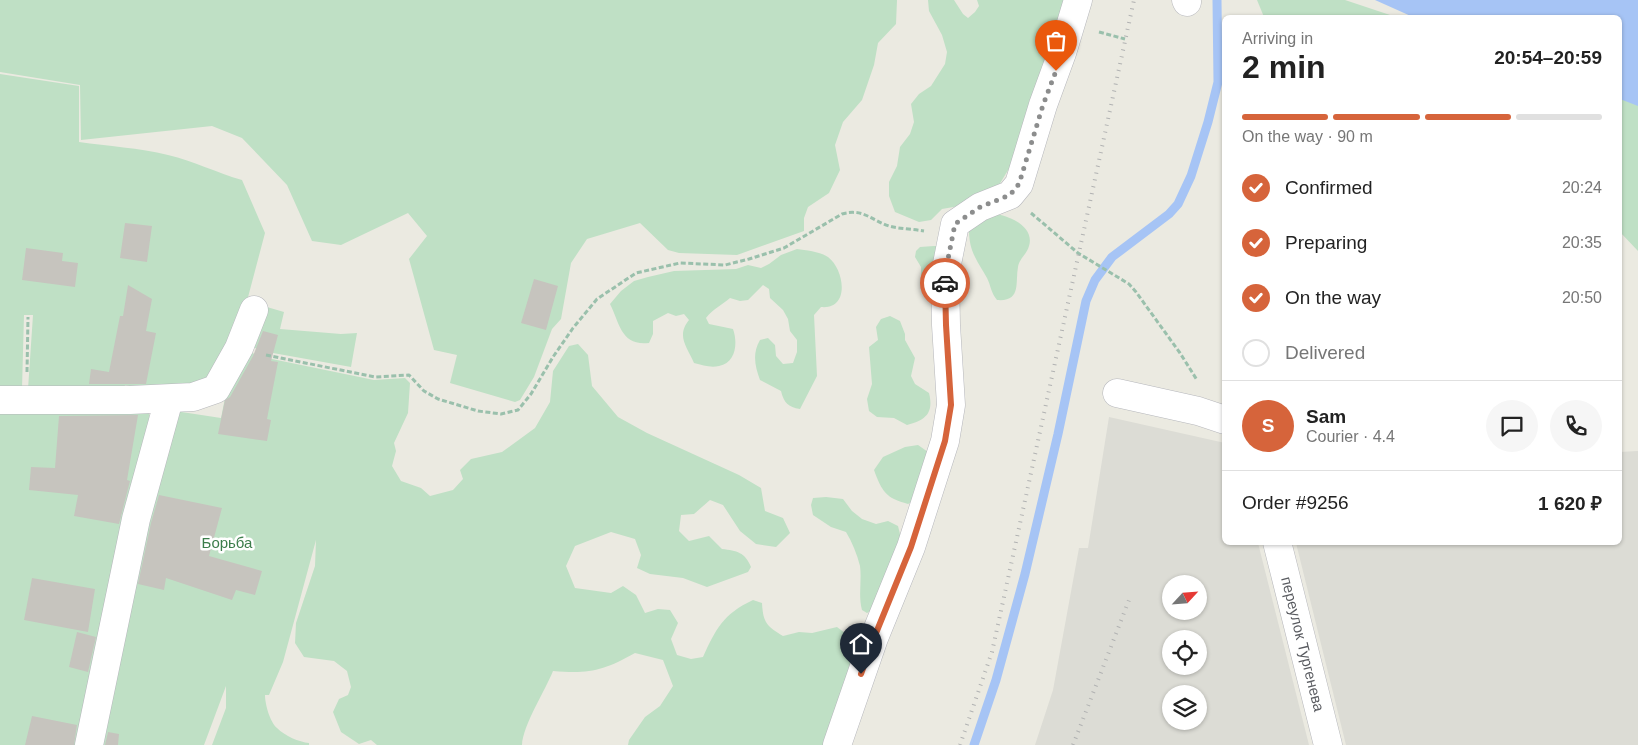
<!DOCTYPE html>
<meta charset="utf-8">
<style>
:root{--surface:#fff;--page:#f6f6f6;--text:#222;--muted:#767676;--line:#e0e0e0;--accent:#d6643b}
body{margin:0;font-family:Arial,sans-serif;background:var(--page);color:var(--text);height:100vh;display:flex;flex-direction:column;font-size:19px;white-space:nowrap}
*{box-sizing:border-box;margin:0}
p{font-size:16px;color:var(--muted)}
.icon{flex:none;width:28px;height:28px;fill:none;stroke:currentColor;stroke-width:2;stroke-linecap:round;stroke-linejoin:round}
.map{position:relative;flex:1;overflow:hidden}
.sheet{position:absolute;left:1222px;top:15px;width:400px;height:530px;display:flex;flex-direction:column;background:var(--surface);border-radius:8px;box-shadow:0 1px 4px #0004}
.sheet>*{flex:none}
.needle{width:32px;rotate:64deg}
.tools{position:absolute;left:1162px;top:575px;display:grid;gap:10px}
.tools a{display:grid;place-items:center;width:45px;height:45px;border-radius:50%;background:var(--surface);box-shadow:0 1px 4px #0004;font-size:25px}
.pin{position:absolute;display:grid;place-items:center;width:42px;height:42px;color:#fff;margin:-51px -21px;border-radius:50% 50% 50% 0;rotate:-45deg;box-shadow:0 0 5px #0007}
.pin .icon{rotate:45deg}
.courier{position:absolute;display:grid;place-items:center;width:50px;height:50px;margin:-25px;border:4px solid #d6643b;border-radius:50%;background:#fff;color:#222;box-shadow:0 1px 6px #0007}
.head em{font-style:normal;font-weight:600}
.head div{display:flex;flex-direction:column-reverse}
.head{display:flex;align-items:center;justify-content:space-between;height:85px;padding:0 20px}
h1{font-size:32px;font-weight:600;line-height:38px}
.bar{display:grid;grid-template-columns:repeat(4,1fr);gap:8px 5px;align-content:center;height:60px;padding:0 20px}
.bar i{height:6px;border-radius:4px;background:var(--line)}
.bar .selected{background:var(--accent)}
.bar p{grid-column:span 4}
.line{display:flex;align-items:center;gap:12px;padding:0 20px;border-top:1px solid var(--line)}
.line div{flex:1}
.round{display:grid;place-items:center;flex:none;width:52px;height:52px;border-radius:26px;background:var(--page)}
ol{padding:0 20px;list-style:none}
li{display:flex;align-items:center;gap:15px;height:55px}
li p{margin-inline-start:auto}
li .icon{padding:5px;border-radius:50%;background:var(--accent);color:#fff;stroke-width:4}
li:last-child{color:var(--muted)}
li i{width:28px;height:28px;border:2px solid var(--line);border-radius:50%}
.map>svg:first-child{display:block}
.industrial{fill:#dcdcd5;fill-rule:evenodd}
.green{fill:#bfe0c5}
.water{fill:#a6c4f5}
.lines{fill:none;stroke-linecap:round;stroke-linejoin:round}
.stream{stroke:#a6c4f5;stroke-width:9}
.building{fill:#c6c4be}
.minor-casing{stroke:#b6b7bc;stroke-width:29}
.path{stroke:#9ac0ac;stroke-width:3;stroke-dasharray:5 2.5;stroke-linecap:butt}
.minor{stroke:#fff;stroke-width:28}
.rail{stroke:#b1b2b2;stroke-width:4;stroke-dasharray:1 6;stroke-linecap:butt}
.done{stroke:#8c8d8d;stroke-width:5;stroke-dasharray:0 9}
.route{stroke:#d6643b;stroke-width:6}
.labels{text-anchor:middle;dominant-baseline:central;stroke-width:5;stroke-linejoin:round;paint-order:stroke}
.park-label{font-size:15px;fill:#3c7d4b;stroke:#fff}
.street-label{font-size:15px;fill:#595b60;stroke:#fff}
</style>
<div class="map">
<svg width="1638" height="745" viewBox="0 0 1638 745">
<rect width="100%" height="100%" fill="#ebeae1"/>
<g class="industrial">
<path d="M1109,417L1225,443V542L1258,543L1309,745H1035L1053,690L1079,548H1088ZM1171,584H1199V611H1171ZM1171,639H1199V666H1171ZM1171,694H1199V721H1171Z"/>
<path d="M1638,451V745H1346L1296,543L1620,542V452Z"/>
</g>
<g class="green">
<path d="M0,0H897L896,24L878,43L874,65L862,100L843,122L835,145L840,170L829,193L808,207L804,218V231L737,255L679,253L668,250L640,223L587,239L571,263L561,319L552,329L534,377L520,400L515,402L450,383L457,355L434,350L409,259L427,236L408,213L341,245L312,241L287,185L242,138L212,126L81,140L80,85L0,72Z"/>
<path d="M928,0H954L963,14L968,18L975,12L979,6L977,0H1074L1016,157L996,190L965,205L942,209L931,220L919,222L895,212L889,196V182L897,166L900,147L910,134L914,122L911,104L919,94L931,86L945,64L947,52L942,35L929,11Z"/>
<path d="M1257,0H1345L1396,17H1264Z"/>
<path d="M0,74L79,86V142C108,146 139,148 168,155C194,161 217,173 242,180L265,233L247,301L210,383L145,389L125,385L123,393L28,389L33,315H24L22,389L0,390Z"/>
<path d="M1620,93L1638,100V251L1620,232Z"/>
<path d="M994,214C1009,215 1035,227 1029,246C1027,254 1019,259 1018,267C1015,282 1022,302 997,300C991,293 991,286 987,278C977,260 969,252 969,230Z"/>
<path d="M934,246H941L932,297L925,293L921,279V267L915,257L916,251L920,247Z"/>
<path d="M797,249C806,250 821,252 828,257C845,270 850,310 821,307L814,315L817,376L800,409C788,407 784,403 781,391L760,380C755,366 752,354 760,340L768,338L775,345L776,356L783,364L793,363L797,352V340L790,331L788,319L783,310L770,298L769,289L763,285L748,300L740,301L730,298C722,305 713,309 706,318L709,324L733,329C738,343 736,363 719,366C710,368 703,365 694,363C687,347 676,336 689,320L684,314L676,316L668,313L653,321V334L649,343C621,346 620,324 610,304L621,291L634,281L648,277L674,271L736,269L748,265L761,268L769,264L781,255Z"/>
<path d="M260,305L284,312L280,329L341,334L357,333L351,367L273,353L248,346Z"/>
<path d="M890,316L900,321L905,334V340L915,358L911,376L915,384L929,393C934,413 926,420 907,425L894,418L877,417L869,411L867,399L872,384L869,347L878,340L876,327L881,319Z"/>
<path d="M578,344L588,355L592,386L618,417L647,433L739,475L761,488L765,511L783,518L790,533L776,547L756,544L740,531L723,505L710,500L694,514L681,515L679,531L689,541L709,536L722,549C737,551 745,552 751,567L748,572L707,587L683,578L650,574L637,568L641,555L635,539L611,532L575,546L566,566L575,588L611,593L623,586L636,595L645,613L658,609L670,610L678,623L671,639L677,655L691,659L703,657C716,629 723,614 753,600L762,603C763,623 767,626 783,636L799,632L812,633L837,627L857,642L862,656L824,745H628L629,740L645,717L660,706L673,686L663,660L635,653C603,671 589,674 553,671C545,691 523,725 522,745H377L371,740L359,744L341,732L333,712L339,699L348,695L351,687L347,671L334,661L304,657L295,643L296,623L315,566L316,540L283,662L269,695H265C265,704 270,722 277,728C285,736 299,742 309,743V745H212L226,708V686L204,745H97L175,411L221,418L226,393L248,352L272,359L374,380L405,378L410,383L408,413L394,443L396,451L392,466L401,481L421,488L430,496L453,490L463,479L460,470L471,459L502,452L535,428L550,402L553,371L569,346Z"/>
<path d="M0,410L149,413L151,426L78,745H0Z"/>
<path d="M918,445L928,452L916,500L908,504C886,498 882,492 874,470L883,457L905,447Z"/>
<path d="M826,497L843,499L852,511L862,519L876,524L888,521L898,526L901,538L875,608L867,613L862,610C858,595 862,581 860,566C857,554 852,542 846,532L831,527L813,515L811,505L813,498Z"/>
</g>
<path class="water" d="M1375,0H1638V106L1620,99V18L1413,17Z"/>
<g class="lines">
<path class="stream" d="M974,745L996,680L1025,574L1058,434L1086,301L1095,280L1112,257L1169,214L1178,204L1191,176L1208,122L1218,82L1217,0"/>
</g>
<g class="building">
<path d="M125,223L152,226L147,262L120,258Z"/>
<path d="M26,248L63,253L62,261L78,263L75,287L22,280Z"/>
<path d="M534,279L558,286L546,330L521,323Z"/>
<path d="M128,285L152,299L146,331L156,333L146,384H89L91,369L109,372L120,316H123Z"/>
<path d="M263,331L278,335L271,361L278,362L267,419L271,420L267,441L218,434L225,400L230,397L253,356Z"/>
<path d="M138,415L127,480L130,481L119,524L74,516L78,495L29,490L31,467L55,468L59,416Z"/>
<path d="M159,495L222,508L209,556L262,571L255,595L236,590L232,600L166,578L164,590L138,584L151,523Z"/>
<path d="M32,578L95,589L88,632L24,620Z"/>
<path d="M77,632L96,637L88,672L69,667Z"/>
<path d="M32,716L77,725L74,745H25Z"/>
<path d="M108,732L119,734L118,745H105Z"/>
</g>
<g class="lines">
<g class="minor-casing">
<g id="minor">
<path d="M1186,0L1187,2"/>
<path d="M1117,393L1198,411L1225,420"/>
<path d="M0,400H130L193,397L216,389L239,348L254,310"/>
<path d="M1277,542L1328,745"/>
<path d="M89,745L136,519L169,399"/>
<path d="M837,745L874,638L911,547L945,441L951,405L946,325L945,274L955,224L980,207L1010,195L1019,184L1043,105L1062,53L1078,0"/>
</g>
</g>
<g class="path">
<path d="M1099,32L1125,39"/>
<path d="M1031,213L1078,253L1129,284L1136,292L1180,353L1197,380"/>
<path d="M266,355L375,377L409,375L424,391L438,399L478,411L501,414L518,410L531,394L553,357L573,328L597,299L636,273L680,263L725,265L749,259L784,248L842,214C863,208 871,220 889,226C900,229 913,229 924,231"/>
<path d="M27,372L28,317"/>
</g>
<use href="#minor" class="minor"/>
<g class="rail">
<path d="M960,745L992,652L1134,0"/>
<path d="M1073,745L1129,600"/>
</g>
</g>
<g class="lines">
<path class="done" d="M945,283V274L955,224L980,207L1010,195L1019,184L1043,105L1056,71"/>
<path class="route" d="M861,674L874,638L911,547L945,441L951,405L946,325L945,283"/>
</g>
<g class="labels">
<g class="park-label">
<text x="227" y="542">Борьба</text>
</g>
<g class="street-label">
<text transform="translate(1303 644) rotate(76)">переулок Тургенева</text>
</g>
</g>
</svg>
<div class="tools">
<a><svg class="needle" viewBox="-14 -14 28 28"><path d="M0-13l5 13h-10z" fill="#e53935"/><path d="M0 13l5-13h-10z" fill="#767676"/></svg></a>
<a><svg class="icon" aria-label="locate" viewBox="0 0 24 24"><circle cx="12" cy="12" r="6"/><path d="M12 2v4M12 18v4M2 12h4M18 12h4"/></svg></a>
<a><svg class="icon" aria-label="layers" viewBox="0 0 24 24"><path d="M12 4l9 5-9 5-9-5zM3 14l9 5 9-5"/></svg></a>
</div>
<div class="pin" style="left:1056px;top:71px;background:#ea580c"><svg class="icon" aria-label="bag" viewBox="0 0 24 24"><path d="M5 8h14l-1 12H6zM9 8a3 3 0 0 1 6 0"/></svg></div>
<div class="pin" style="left:861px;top:674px;background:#1f2937"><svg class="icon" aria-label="home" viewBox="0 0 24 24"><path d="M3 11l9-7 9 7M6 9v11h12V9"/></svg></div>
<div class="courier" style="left:945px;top:283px"><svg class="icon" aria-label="car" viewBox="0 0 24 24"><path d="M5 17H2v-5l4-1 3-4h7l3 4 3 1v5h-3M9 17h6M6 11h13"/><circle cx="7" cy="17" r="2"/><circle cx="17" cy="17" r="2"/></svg></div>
<section class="sheet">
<div class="head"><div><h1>2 min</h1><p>Arriving in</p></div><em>20:54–20:59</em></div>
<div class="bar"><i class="selected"></i><i class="selected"></i><i class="selected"></i><i></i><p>On the way · 90 m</p></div>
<ol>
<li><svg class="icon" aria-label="check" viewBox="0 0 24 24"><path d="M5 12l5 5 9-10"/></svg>Confirmed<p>20:24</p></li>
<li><svg class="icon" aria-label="check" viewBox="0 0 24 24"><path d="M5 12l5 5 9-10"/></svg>Preparing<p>20:35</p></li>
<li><svg class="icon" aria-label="check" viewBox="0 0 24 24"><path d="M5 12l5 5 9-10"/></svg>On the way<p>20:50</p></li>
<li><i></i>Delivered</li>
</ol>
<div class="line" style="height:90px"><b class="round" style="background:var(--accent);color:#fff">S</b><div><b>Sam</b><p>Courier · 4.4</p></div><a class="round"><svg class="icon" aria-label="chat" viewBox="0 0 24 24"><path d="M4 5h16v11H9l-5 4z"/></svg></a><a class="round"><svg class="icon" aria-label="phone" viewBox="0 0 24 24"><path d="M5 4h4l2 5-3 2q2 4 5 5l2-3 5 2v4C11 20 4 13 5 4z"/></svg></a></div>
<div class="line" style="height:65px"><div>Order #9256</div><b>1 620 ₽</b></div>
</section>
</div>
